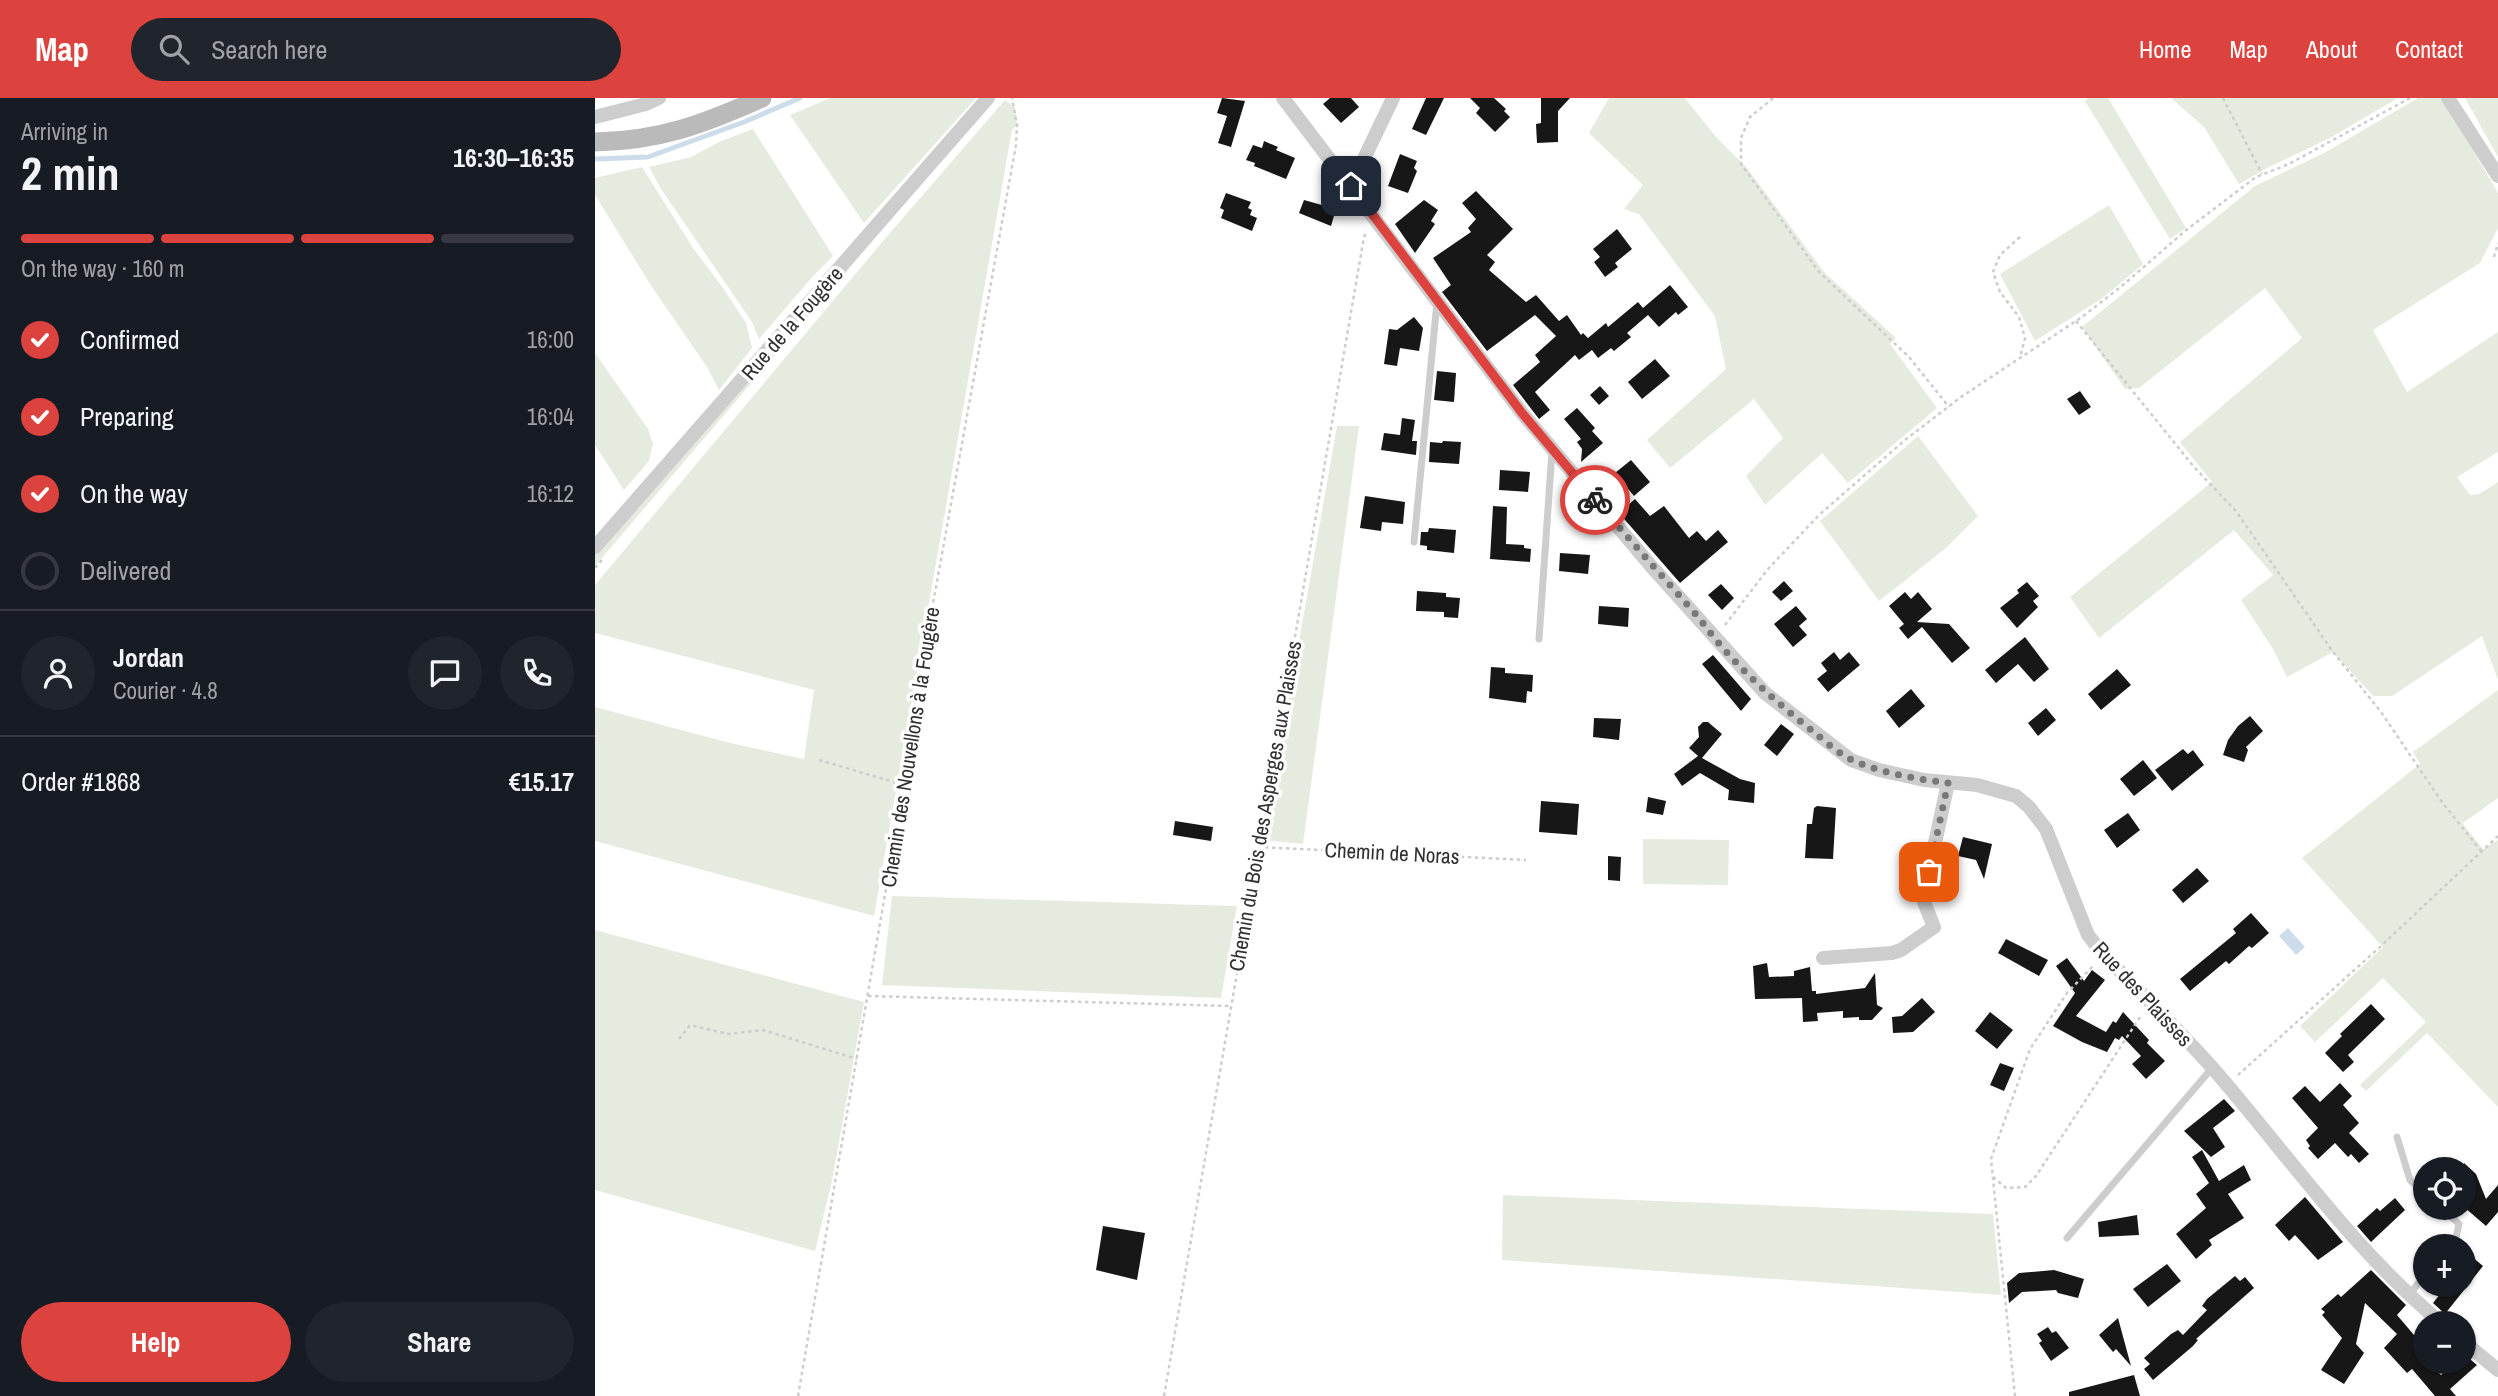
<!DOCTYPE html>
<meta charset="utf-8">
<style>
:root{--surface:#171b24;--page:#20242c;--text:#f1f3f6;--muted:#9ea1a6;--line:#363941;--accent:#dc433e}
body{margin:0;font-family:"Archivo Narrow",sans-serif;background:var(--page);color:var(--text);height:100vh;display:flex;flex-direction:column;font-size:26px;white-space:nowrap}
*{box-sizing:border-box;margin:0}
p{font-size:23px;color:var(--muted)}
.icon{flex:none;width:38px;height:38px;fill:none;stroke:currentColor;stroke-width:2;stroke-linecap:round;stroke-linejoin:round}
.map{position:relative;flex:1;overflow:hidden}
.panel{display:flex;flex-direction:column;background:var(--surface);width:595px}
.panel>*{flex:none}
.buttons{position:absolute;left:1818px;top:1059px;display:grid;gap:14px}
.buttons a{display:grid;place-items:center;width:63px;height:63px;border-radius:50%;background:var(--surface);box-shadow:0 2px 5px #0004;font-size:35px}
.pin{position:absolute;display:grid;place-items:center;width:60px;height:60px;color:#fff;margin:-30px;border-radius:14px;box-shadow:0 4px 10px #0006}
.courier{position:absolute;display:grid;place-items:center;width:70px;height:70px;margin:-35px;border:5px solid #dc433e;border-radius:50%;background:#fff;color:#222;box-shadow:0 2px 9px #0007}
.summary em{font-style:normal;font-weight:800}
.summary div{display:flex;flex-direction:column-reverse}
.summary{display:flex;align-items:center;justify-content:space-between;height:119px;padding:0 21px}
h1{font-size:46px;font-weight:800;line-height:52px}
.bar{display:grid;grid-template-columns:repeat(4,1fr);gap:10px 7px;align-content:center;height:84px;padding:0 21px}
.bar i{height:9px;border-radius:5px;background:var(--line)}
.bar .current{background:var(--accent)}
.bar p{grid-column:span 4}
.line{display:flex;align-items:center;gap:18px;padding:0 21px;border-top:2px solid var(--line)}
.line div{flex:1}
.round{display:grid;place-items:center;flex:none;width:74px;height:74px;border-radius:37px;background:var(--page)}
ol{padding:0 21px;list-style:none}
li{display:flex;align-items:center;gap:21px;height:77px}
li p{margin-inline-start:auto}
li .icon{padding:7px;border-radius:50%;background:var(--accent);color:#fff;stroke-width:4}
li:last-child{color:var(--muted)}
li i{width:38px;height:38px;border:4px solid var(--line);border-radius:50%}
.cta{display:flex;gap:14px;margin-top:auto;padding:14px 21px}
.cta a{flex:1;height:80px;border-radius:42px;background:var(--accent);color:#fff;font-size:28px;font-weight:800;line-height:80px;text-align:center}
.cta a+a{background:var(--page);color:var(--text)}
header{display:flex;align-items:center;gap:42px;box-sizing:border-box;height:98px;padding:0 35px;background:var(--accent);color:#fff}
header strong{font-size:33px}
nav{display:flex;gap:38px;margin-inline-start:auto;font-size:24px}
.search{width:490px;height:63px;background:var(--page);display:flex;align-items:center;gap:18px;box-sizing:border-box;padding:0 24px;border-radius:38px;color:var(--muted);font-size:26px}
main{display:flex;flex:1;min-height:0}
.map>svg:first-child{display:block}
.green{fill:#e5ecdf}
.water{fill:#cddceb}
.lines{fill:none;stroke-linecap:round;stroke-linejoin:round}
.stream{stroke:#cddceb;stroke-width:5}
.building{fill:#171717}
.path{stroke:#cdcdcd;stroke-width:2.5;stroke-dasharray:3.5 3.5;stroke-linecap:butt}
.lane{stroke:#cdcdcd;stroke-width:7}
.street{stroke:#cdcdcd;stroke-width:14}
.secondary{stroke:#bababa;stroke-width:19}
.done{stroke:#787878;stroke-width:7;stroke-dasharray:0 12.6}
.route{stroke:#dc433e;stroke-width:9}
.labels{text-anchor:middle;dominant-baseline:central;stroke-width:7;stroke-linejoin:round;paint-order:stroke}
.street-label{font-size:21px;fill:#303030;stroke:#fff}
</style>
<header>
<strong>Map</strong>
<div class="search"><svg class="icon" aria-label="search" viewBox="0 0 24 24"><circle cx="10" cy="10" r="6"/><path d="M15 15l6 6"/></svg>Search here</div>
<nav><a>Home</a><a>Map</a><a>About</a><a>Contact</a></nav>
</header>
<main>
<section class="panel">
<div class="summary"><div><h1>2 min</h1><p>Arriving in</p></div><em>16:30–16:35</em></div>
<div class="bar"><i class="current"></i><i class="current"></i><i class="current"></i><i></i><p>On the way · 160 m</p></div>
<ol>
<li><svg class="icon" aria-label="check" viewBox="0 0 24 24"><path d="M5 12l5 5 9-10"/></svg>Confirmed<p>16:00</p></li>
<li><svg class="icon" aria-label="check" viewBox="0 0 24 24"><path d="M5 12l5 5 9-10"/></svg>Preparing<p>16:04</p></li>
<li><svg class="icon" aria-label="check" viewBox="0 0 24 24"><path d="M5 12l5 5 9-10"/></svg>On the way<p>16:12</p></li>
<li><i></i>Delivered</li>
</ol>
<div class="line" style="height:126px"><a class="round"><svg class="icon" aria-label="person" viewBox="0 0 24 24"><circle cx="12" cy="8" r="4"/><path d="M4 21q1-7 8-7t8 7"/></svg></a><div><b>Jordan</b><p>Courier · 4.8</p></div><a class="round"><svg class="icon" aria-label="chat" viewBox="0 0 24 24"><path d="M4 5h16v11H9l-5 4z"/></svg></a><a class="round"><svg class="icon" aria-label="phone" viewBox="0 0 24 24"><path d="M5 4h4l2 5-3 2q2 4 5 5l2-3 5 2v4C11 20 4 13 5 4z"/></svg></a></div>
<div class="line" style="height:91px"><div>Order #1868</div><b>€15.17</b></div>
<div class="cta"><a>Help</a><a>Share</a></div>
</section>
<div class="map">
<svg width="1903" height="1298" viewBox="0 0 1903 1298">
<rect width="100%" height="100%" fill="#fff"/>
<g class="green">
<path d="M235,0H381L269,125L195,17Z"/>
<path d="M400,0L0,468V456Z"/>
<path d="M1014,0H1090L1121,39L1152,70L1229,174L1301,240L1295,246L1342,310L1253,385L1227,355L1170,407L1151,378L1188,340L1159,301L1075,370L1052,342L1131,271L1120,218L1044,116L1029,111L1048,87L994,35Z"/>
<path d="M1493,0H1513L1591,130L1575,141L1490,3Z"/>
<path d="M1576,0H1803L1735,40L1672,70L1644,86L1609,29Z"/>
<path d="M1823,0H1848L1903,95V130L1885,165L1778,232L1812,294L1903,234V354L1862,379L1875,397L1884,396L1903,384V582L1887,538L1797,598H1778L1738,554L1692,579L1678,551L1646,502L1678,477L1639,432L1504,540L1475,499L1617,384L1585,344L1707,240L1670,190L1544,290L1530,291L1487,229L1660,88L1731,54Z"/>
<path d="M1870,0H1903V59Z"/>
<path d="M410,2L420,9L422,27L417,32L279,818L0,743V609L135,645L209,661L219,592L0,535V487L288,143Z"/>
<path d="M158,31L238,158L219,177L164,241L157,224L66,91L54,69L96,59L124,44Z"/>
<path d="M47,69L98,150L128,190L151,225L157,250L124,292L112,269L57,189L0,97V80Z"/>
<path d="M1514,107L1548,166L1509,199L1440,243L1405,176Z"/>
<path d="M0,255L53,331L58,346L54,363L29,392L0,347Z"/>
<path d="M742,328H764L708,746L669,742Z"/>
<path d="M1323,338L1383,418L1352,449L1284,503L1225,423Z"/>
<path d="M1903,592V700L1868,725L1863,720L1888,751L1903,742V1009L1832,935L1771,993L1765,987L1831,924L1788,880L1720,944L1705,928L1788,849L1707,760L1825,666L1818,654Z"/>
<path d="M1048,741L1134,742L1133,787L1048,786Z"/>
<path d="M297,798L642,808L626,900L287,887Z"/>
<path d="M0,832L269,904L237,1083L220,1153L0,1092Z"/>
<path d="M908,1097L1398,1116L1406,1197L907,1162Z"/>
</g>
<path class="water" d="M1693,830L1710,849L1701,857L1684,838Z"/>
<g class="lines">
<path class="stream" d="M0,61L53,59L149,24L205,0"/>
</g>
<g class="building">
<path d="M627,0L650,3L636,49L623,45L632,18L622,15Z"/>
<path d="M735,0H756L764,9L746,25L728,6Z"/>
<path d="M831,0H849L831,37L817,31Z"/>
<path d="M875,0H899L911,11L909,13L915,19L900,34L881,15L885,10Z"/>
<path d="M946,0H975L963,13V44L942,45L941,26L946,25Z"/>
<path d="M669,43L683,49L681,52L700,60L691,81L659,68L660,65L651,62L658,47L667,50Z"/>
<path d="M805,56L822,63L819,70L822,73L813,95L793,88Z"/>
<path d="M881,93L918,131L892,157L900,164L894,172L931,204L941,197L964,223L972,217L986,237L988,235L993,240L1011,225L1013,229L1043,204L1048,210L1075,187L1093,209L1083,217L1081,214L1064,229L1053,217L1032,235L1036,239L1019,253L1016,250L1003,260L997,252L984,262L980,257L940,294L955,312L944,321L918,287L945,264L940,257L961,238L940,217L892,253L847,194L856,187L838,160L876,134L873,130L881,121L867,105Z"/>
<path d="M631,95L656,104L653,110L657,112L655,117L662,120L657,133L626,120L629,112L625,110Z"/>
<path d="M709,102L741,111L736,128L704,115Z"/>
<path d="M829,102L843,112L836,123L840,126L820,155L800,126Z"/>
<path d="M1022,131L1037,151L1020,165L1023,169L1010,179L999,164L1005,159L998,151Z"/>
<path d="M819,219L828,230L824,253L805,250L802,268L789,266L794,231L802,232Z"/>
<path d="M1060,261L1075,278L1047,301L1033,284Z"/>
<path d="M842,273L861,275L859,304L839,302Z"/>
<path d="M1005,288L1014,298L1004,307L995,297Z"/>
<path d="M1485,293L1496,309L1484,317L1472,301Z"/>
<path d="M982,310L1000,330L997,333L1008,345L986,364L987,351L982,344L986,341L969,321Z"/>
<path d="M807,320L820,322L817,343H822L821,357L786,352L789,335L805,337Z"/>
<path d="M848,343L866,344L864,366L834,364L835,344L847,345Z"/>
<path d="M1036,362L1055,384L1039,398L1020,375Z"/>
<path d="M905,372L935,374L933,394L904,392Z"/>
<path d="M770,398L810,404L808,426L787,424L786,433L765,430Z"/>
<path d="M1040,401L1055,418L1069,408L1094,440L1102,433L1111,443L1123,432L1133,444L1085,485L1024,415Z"/>
<path d="M898,408L912,409L911,446L929,447V450L936,451L935,464L895,461Z"/>
<path d="M834,430L861,432L859,455L832,452V448L825,447L826,434H833Z"/>
<path d="M965,455L995,457L993,476L964,473Z"/>
<path d="M1189,483L1198,493L1186,503L1177,494Z"/>
<path d="M1432,484L1444,498L1438,503L1443,509L1422,530L1405,510L1424,495L1422,492Z"/>
<path d="M1126,486L1139,500L1127,512L1113,497Z"/>
<path d="M822,493L851,495V499L865,500L863,520L849,519V514L821,513Z"/>
<path d="M1310,494L1316,501L1323,494L1337,511L1322,524L1354,526L1375,550L1357,565L1327,529L1313,541L1304,530L1309,526L1294,508Z"/>
<path d="M1004,508L1034,510L1033,529L1003,526Z"/>
<path d="M1201,508L1212,521L1204,528L1212,537L1198,549L1179,526Z"/>
<path d="M1430,539L1454,571L1439,584L1423,566L1401,585L1390,572Z"/>
<path d="M1239,554L1245,562L1254,554L1265,567L1233,594L1222,581L1232,573L1226,565Z"/>
<path d="M1118,557L1156,601L1146,613L1107,566Z"/>
<path d="M896,569L910,570V575L938,577L937,594L932,593L931,605L894,600Z"/>
<path d="M1522,571L1536,587L1506,612L1493,596Z"/>
<path d="M1316,591L1330,608L1304,630L1291,613Z"/>
<path d="M1451,610L1461,622L1443,638L1433,625Z"/>
<path d="M1655,618L1668,633L1651,649L1653,652L1649,664L1628,657L1633,642L1643,628Z"/>
<path d="M999,620L1026,621L1024,642L998,639Z"/>
<path d="M1108,624H1113L1127,636L1107,660L1145,681L1160,685L1159,705L1133,702L1134,692L1105,675L1087,688L1079,676L1103,658L1094,650L1104,639L1103,629Z"/>
<path d="M1186,626L1199,636L1182,658L1169,647Z"/>
<path d="M1588,651L1593,656L1598,652L1609,667L1577,693L1560,672Z"/>
<path d="M1548,662L1562,680L1539,698L1525,681Z"/>
<path d="M1053,699L1071,703L1068,717L1051,714Z"/>
<path d="M946,703L984,706L982,737L944,734Z"/>
<path d="M1222,708L1241,710L1238,761L1210,760L1212,726H1217L1219,710Z"/>
<path d="M1533,715L1545,732L1522,750L1509,732Z"/>
<path d="M580,723L618,729L616,743L578,737Z"/>
<path d="M1368,739L1397,746L1389,781L1381,762L1363,758Z"/>
<path d="M1013,758L1026,759L1025,783L1013,782Z"/>
<path d="M1602,770L1614,783L1588,805L1577,792Z"/>
<path d="M1656,815L1674,835L1657,850L1654,848L1634,866L1631,863L1595,893L1585,881L1641,835L1638,831Z"/>
<path d="M1411,841L1453,862L1444,878L1403,855Z"/>
<path d="M1472,860L1489,883L1497,872L1510,882L1481,918L1511,934L1518,923L1521,925L1528,914L1554,942L1552,945L1570,963L1551,981L1537,966L1546,958L1527,938L1524,942L1520,940L1512,954L1487,944L1458,928L1480,895L1461,868Z"/>
<path d="M1172,865L1174,879L1199,878V873L1215,869L1217,893H1221V896L1270,890L1280,875L1282,907L1288,910L1277,922H1264V919L1248,920V913L1222,915L1223,923L1208,924L1207,900L1160,901L1158,868Z"/>
<path d="M1327,900L1340,914L1318,934L1298,935L1297,919L1307,918Z"/>
<path d="M1776,906L1790,921L1753,957L1759,964L1748,974L1730,955L1747,938L1745,936Z"/>
<path d="M1395,914L1418,932L1402,951L1380,933Z"/>
<path d="M1405,965L1419,970L1409,993L1395,987Z"/>
<path d="M1745,985L1757,998L1748,1007L1764,1025L1754,1035L1774,1056L1764,1065L1756,1056L1753,1059L1740,1045L1723,1061L1713,1050L1715,1048L1711,1042L1723,1030L1697,1000L1710,988L1725,1004Z"/>
<path d="M1629,1001L1640,1013L1618,1030L1630,1049L1616,1059L1589,1033Z"/>
<path d="M1607,1052L1624,1083L1649,1067L1656,1082L1633,1096L1649,1120L1614,1142L1617,1147L1601,1161L1581,1136L1611,1110L1601,1096L1614,1085L1597,1059Z"/>
<path d="M1869,1065L1881,1076L1891,1101L1903,1087V1114L1891,1128L1869,1109Z"/>
<path d="M1710,1099L1748,1144L1723,1162L1700,1137L1694,1143L1680,1127Z"/>
<path d="M1800,1100L1810,1112L1776,1144L1762,1128L1782,1110L1785,1113Z"/>
<path d="M1542,1117L1544,1137L1504,1139L1503,1124Z"/>
<path d="M508,1128L550,1135L542,1182L501,1172Z"/>
<path d="M1876,1158L1888,1168L1850,1216L1838,1205L1853,1186H1869V1167Z"/>
<path d="M1572,1166L1586,1183L1553,1209L1538,1191Z"/>
<path d="M1459,1172L1489,1181L1483,1200L1463,1195L1461,1192L1427,1194L1414,1205L1412,1185L1424,1175Z"/>
<path d="M1776,1172L1811,1207L1802,1217L1830,1250L1827,1257L1830,1264H1833L1846,1277L1862,1264H1869L1870,1257L1882,1267L1855,1291L1861,1298H1840L1817,1271L1812,1275L1789,1250L1802,1236L1770,1205L1761,1246L1769,1255L1749,1286L1726,1272L1747,1240L1727,1217L1730,1214L1726,1211L1743,1196L1746,1199Z"/>
<path d="M1640,1178L1645,1183L1650,1179L1659,1190L1601,1241L1603,1242L1598,1248L1558,1282L1549,1271L1555,1266L1549,1260L1576,1236L1583,1232L1588,1237L1612,1212L1607,1208L1612,1201Z"/>
<path d="M1523,1220L1536,1268L1521,1251L1518,1254L1504,1237Z"/>
<path d="M1453,1229L1457,1235L1461,1233L1474,1250L1456,1263L1444,1245L1447,1243L1442,1236Z"/>
<path d="M1539,1277L1545,1298H1474V1294Z"/>
</g>
<g class="lines">
<g class="path">
<path d="M1178,0L1155,19L1146,40V66L1224,174L1314,259L1354,309"/>
<path d="M1628,0L1667,76"/>
<path d="M1425,139L1405,157L1398,174L1405,194L1424,219L1430,240L1425,260"/>
<path d="M1899,159L1903,145"/>
<path d="M1481,223L1599,369L1641,413L1738,554L1786,614L1847,704L1886,753"/>
<path d="M0,470L7,462"/>
<path d="M1130,527L1173,471L1224,417L1310,342L1366,299L1487,219L1528,187L1590,133L1661,79L1694,66L1815,0"/>
<path d="M224,662L309,687"/>
<path d="M663,749L931,762"/>
<path d="M273,898L636,908"/>
<path d="M84,941L95,927L133,936L168,932L262,961"/>
<path d="M1643,977L1786,848L1903,738"/>
<path d="M1398,1079L1411,1090L1430,1089L1441,1078L1547,916"/>
<path d="M203,1298L309,687L322,594L421,47L422,27L417,0"/>
<path d="M569,1298L769,139L772,133"/>
<path d="M1420,1298L1396,1061L1435,951L1472,895L1499,867"/>
</g>
<g class="lane">
<path d="M819,444L842,204"/>
<path d="M944,541L957,353"/>
<path d="M1802,1039L1815,1082L1830,1095"/>
<path d="M1846,1110L1864,1126L1860,1144L1856,1148"/>
<path d="M1472,1140L1617,970"/>
<path d="M1814,1197L1830,1177"/>
</g>
<g class="street">
<path d="M688,0L927,315L1056,468L1170,595L1256,662L1284,672L1329,682L1382,687L1421,698L1434,709L1451,731L1493,837L1508,856C1550,900 1594,941 1633,988C1703,1071 1762,1154 1846,1225"/>
<path d="M1853,0L1903,78"/>
<path d="M0,19L51,6L64,0"/>
<path d="M756,88L798,0"/>
<path d="M0,449L393,0"/>
<path d="M1228,860L1297,855L1306,852L1339,829L1329,804V796L1353,685"/>
<path d="M1869,1244L1903,1272"/>
</g>
<path class="secondary" d="M0,44C64,43 109,26 167,0"/>
</g>
<g class="lines">
<path class="done" d="M1000,402L1105,521C1136,564 1174,598 1215,631C1229,642 1243,656 1259,663C1288,675 1321,681 1353,685L1334,774"/>
<path class="route" d="M756,88L927,315L1000,402"/>
</g>
<g class="labels">
<g class="street-label">
<text transform="translate(197 225) rotate(-49)">Rue de la Fougère</text>
<text transform="translate(315 649) rotate(-81)">Chemin des Nouvellons à la Fougère</text>
<text transform="translate(670 708) rotate(-80)">Chemin du Bois des Asperges aux Plaisses</text>
<text transform="translate(797 755) rotate(3)">Chemin de Noras</text>
<text transform="translate(1548 896) rotate(47)">Rue des Plaisses</text>
</g>
</g>
</svg>
<div class="buttons">
<a><svg class="icon" aria-label="locate" viewBox="0 0 24 24"><circle cx="12" cy="12" r="6"/><path d="M12 2v4M12 18v4M2 12h4M18 12h4"/></svg></a>
<a>+</a>
<a>−</a>
</div>
<div class="pin" style="left:1334px;top:774px;background:#ea580c"><svg class="icon" aria-label="bag" viewBox="0 0 24 24"><path d="M5 8h14l-1 12H6zM9 8a3 3 0 0 1 6 0"/></svg></div>
<div class="pin" style="left:756px;top:88px;background:#1f2937"><svg class="icon" aria-label="home" viewBox="0 0 24 24"><path d="M3 11l9-7 9 7M6 9v11h12V9"/></svg></div>
<div class="courier" style="left:1000px;top:402px"><svg class="icon" aria-label="bike" viewBox="0 0 24 24"><circle cx="6" cy="16" r="4"/><circle cx="18" cy="16" r="4"/><path d="M6 16l4-8h5l3 8M10 8l3 8H6M13 5h3"/></svg></div>
</div>
</main>
